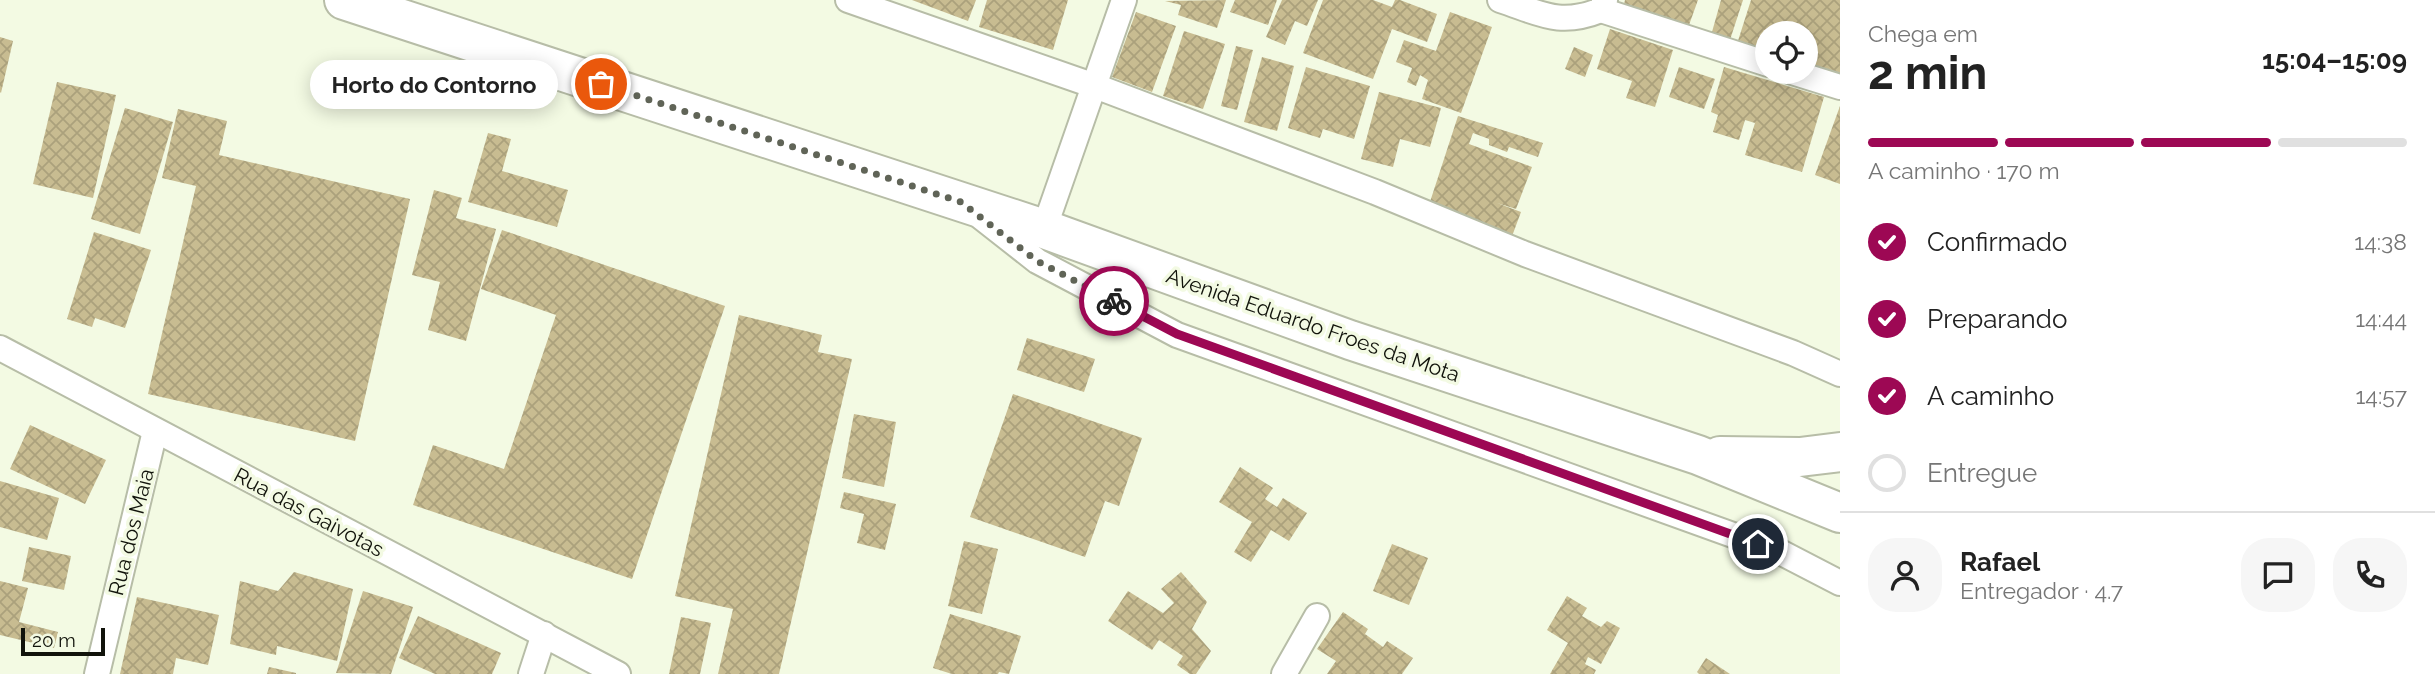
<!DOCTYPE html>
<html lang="pt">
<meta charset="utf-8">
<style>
:root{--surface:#fff;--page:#f6f6f6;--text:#222;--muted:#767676;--line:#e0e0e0;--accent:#9d0854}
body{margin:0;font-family:Raleway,sans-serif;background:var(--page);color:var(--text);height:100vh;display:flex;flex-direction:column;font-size:26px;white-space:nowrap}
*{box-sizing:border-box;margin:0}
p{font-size:23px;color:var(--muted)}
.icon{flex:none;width:38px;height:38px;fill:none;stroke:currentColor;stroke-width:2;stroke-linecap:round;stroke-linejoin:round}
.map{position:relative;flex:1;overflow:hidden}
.sheet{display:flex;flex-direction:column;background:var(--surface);width:595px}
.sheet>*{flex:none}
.buttons{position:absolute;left:1755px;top:21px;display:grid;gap:14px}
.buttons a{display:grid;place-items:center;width:63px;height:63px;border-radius:50%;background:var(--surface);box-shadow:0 4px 18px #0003;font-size:35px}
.scale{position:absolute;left:21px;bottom:18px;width:84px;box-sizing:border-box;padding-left:7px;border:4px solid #11130b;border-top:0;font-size:19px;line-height:24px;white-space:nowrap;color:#11130b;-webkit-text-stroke:5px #f3fae3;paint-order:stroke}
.pin{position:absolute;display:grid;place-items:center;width:60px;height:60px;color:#fff;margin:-30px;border:4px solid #fff;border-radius:50%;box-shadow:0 2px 7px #0007}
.courier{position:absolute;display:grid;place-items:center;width:70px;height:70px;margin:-35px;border:5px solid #9d0854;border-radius:50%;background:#fff;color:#222;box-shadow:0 2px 9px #0007}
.bubble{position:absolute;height:49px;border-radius:24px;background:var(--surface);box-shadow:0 4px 18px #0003;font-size:23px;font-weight:700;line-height:49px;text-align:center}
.overview em{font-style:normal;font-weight:700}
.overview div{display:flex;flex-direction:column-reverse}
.overview{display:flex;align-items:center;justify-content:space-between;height:119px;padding:0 28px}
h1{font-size:46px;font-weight:700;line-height:52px}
.bar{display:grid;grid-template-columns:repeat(4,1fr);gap:10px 7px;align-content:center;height:84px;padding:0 28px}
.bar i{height:9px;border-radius:5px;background:var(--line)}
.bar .active{background:var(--accent)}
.bar p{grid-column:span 4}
.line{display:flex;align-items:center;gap:18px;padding:0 28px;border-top:2px solid var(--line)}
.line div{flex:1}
.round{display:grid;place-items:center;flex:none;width:74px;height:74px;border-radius:28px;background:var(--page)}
ol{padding:0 28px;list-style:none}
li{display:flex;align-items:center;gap:21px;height:77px}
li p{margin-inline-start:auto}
li .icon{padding:7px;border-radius:50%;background:var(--accent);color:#fff;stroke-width:4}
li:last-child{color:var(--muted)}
li i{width:38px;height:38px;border:4px solid var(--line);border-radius:50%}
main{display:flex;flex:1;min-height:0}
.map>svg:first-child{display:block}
.building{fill:url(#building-cross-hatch)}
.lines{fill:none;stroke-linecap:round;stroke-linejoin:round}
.street-casing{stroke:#b7bda7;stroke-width:28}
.highway-casing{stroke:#b7bda7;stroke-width:42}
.street{stroke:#fff;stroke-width:24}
.highway{stroke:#fff;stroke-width:38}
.done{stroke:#606457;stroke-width:7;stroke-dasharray:0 12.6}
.route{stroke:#9d0854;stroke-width:9}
.labels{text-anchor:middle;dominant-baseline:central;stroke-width:7;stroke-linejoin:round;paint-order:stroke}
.street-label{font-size:21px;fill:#11130b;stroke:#f3fae3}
</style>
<main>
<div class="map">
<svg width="1840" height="674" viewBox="0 0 1840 674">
<defs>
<pattern id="building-cross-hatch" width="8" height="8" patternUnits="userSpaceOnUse" patternTransform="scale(1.75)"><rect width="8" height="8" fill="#c8bc91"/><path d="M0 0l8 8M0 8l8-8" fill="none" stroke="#aba17c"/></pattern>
</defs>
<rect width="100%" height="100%" fill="#f3fae3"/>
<g class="building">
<path d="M912,0H976L968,21Z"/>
<path d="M987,0H1068L1053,50L979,27Z"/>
<path d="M1226,0L1217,28L1178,15L1181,5L1165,1Z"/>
<path d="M1235,0H1277L1268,25L1230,12Z"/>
<path d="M1282,0H1318L1307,26L1295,21L1285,45L1266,37Z"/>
<path d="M1323,0H1373L1392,7L1395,0H1400L1437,14L1427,42L1392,29L1373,79L1303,53Z"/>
<path d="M1625,0H1698L1689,25L1624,4Z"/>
<path d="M1721,0H1743L1728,46L1710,39Z"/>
<path d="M1751,0H1840V80L1806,69V33H1768V57L1736,47Z"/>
<path d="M1136,12L1176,26L1152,92L1112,77Z"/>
<path d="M1450,12L1492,27L1461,113L1422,99L1428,80L1420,75L1416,86L1407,82L1412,68L1396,62L1404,40L1436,51Z"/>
<path d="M1610,29L1673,50L1655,107L1626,98L1632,81L1597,69Z"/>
<path d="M1184,31L1225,44L1203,109L1163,96Z"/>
<path d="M0,37L13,41L1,93L0,92Z"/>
<path d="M1236,46L1253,50L1237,110L1221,106Z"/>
<path d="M1574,47L1593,55L1585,77L1565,69Z"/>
<path d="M1262,57L1294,66L1277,131L1244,122Z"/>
<path d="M1306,67L1370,86L1354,139L1323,129L1320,138L1288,128Z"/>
<path d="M1679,67L1715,79L1704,109L1669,97Z"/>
<path d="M1724,67L1824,97L1802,172L1745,155L1755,123L1745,120L1739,140L1713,132L1718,115L1711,112Z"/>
<path d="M57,82L116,95L93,198L33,184Z"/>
<path d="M1379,92L1441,108L1430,147L1400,139L1393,167L1361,159Z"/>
<path d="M1840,106V184L1815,175Z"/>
<path d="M125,108L173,122L140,234L91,219Z"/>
<path d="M178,109L227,121L219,155L410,199L355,441L148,394L196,186L162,178Z"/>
<path d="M1458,116L1543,143L1538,157L1509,147L1507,152L1489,145V139L1473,133L1469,144L1532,167L1516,209L1497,203L1521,212L1511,239L1428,208Z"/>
<path d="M488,133L511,139L502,171L568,190L557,227L468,202Z"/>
<path d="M434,190L462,198L456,218L496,229L466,341L428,330L440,282L412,275Z"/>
<path d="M502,230L725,306L632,579L413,505L433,445L504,469L556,315L481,289Z"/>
<path d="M94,232L151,250L125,328L95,318L92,327L67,319Z"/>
<path d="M739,315L822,335L818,352L852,359L779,674H718L733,609L675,596Z"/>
<path d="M1027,338L1095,359L1084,392L1017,370Z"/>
<path d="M1013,394L1142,438L1119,506L1105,501L1085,557L970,517Z"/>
<path d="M854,414L896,422L884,487L842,478Z"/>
<path d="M30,425L106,460L85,504L10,469Z"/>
<path d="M1240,467L1273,488L1265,499L1277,507L1283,498L1307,513L1289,541L1271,530L1251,562L1234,552L1252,522L1219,502Z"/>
<path d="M0,481L59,498L47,540L0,527Z"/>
<path d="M844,492L896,504L885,550L857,543L864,514L840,508Z"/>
<path d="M964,541L998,549L982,614L948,606Z"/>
<path d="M1392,544L1428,558L1409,605L1373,591Z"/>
<path d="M29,547L71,556L64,590L22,581Z"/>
<path d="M294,572L353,589L337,661L277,646L276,655L230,644L240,581L278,591Z"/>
<path d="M1181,572L1207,602L1192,629L1211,651L1196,674H1190L1177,665L1183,656L1159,640L1152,650L1108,621L1128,591L1163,613L1174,603L1161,589Z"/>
<path d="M0,581L28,588L19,622L58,632L54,648L0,635Z"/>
<path d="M363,591L413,607L391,674L336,673Z"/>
<path d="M1567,596L1587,608L1582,616L1601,627L1607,621L1620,628L1601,664L1588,657L1585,664L1596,670L1594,674H1550L1568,643L1547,630Z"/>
<path d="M137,597L219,615L208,665L176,658L173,674H120Z"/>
<path d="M1343,612L1368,629L1365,634L1383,647L1387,641L1413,658L1402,674H1327L1336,661L1317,649Z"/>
<path d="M950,614L1021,636L1009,674L999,672L998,674H952L933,668Z"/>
<path d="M418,616L501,653L492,674H435L399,658Z"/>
<path d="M681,617L711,623L700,674H669Z"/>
<path d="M1706,658L1730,674H1699L1697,672Z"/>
<path d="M269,667L296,673V674H267Z"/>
</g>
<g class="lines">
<g class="street-casing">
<g id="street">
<path d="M848,0L1095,86L1375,192L1525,254L1793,353L1840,374"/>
<path d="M1500,0C1540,13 1559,27 1601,10L1605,0"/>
<path d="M1601,10L1768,64"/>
<path d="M1792,72L1840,87"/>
<path d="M981,217L1037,261L1177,335L1780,552L1840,583"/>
<path d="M1044,229L1124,0"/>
<path d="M0,348L618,674"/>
<path d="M97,674L155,431"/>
<path d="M531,674L544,634"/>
<path d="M1284,674L1317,616"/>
</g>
</g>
<g class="highway-casing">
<g id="highway">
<path d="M344,0L1044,229L1350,340L1698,455L1840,513"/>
<path d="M1720,456L1800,457L1840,452"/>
</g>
</g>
<use href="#street" class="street"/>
<use href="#highway" class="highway"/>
</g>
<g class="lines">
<path class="done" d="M601,84L961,202L1037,261L1114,301"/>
<path class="route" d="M1114,301L1177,334L1758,544"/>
</g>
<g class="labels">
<g class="street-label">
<text transform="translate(1313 325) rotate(19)">Avenida Eduardo Froes da Mota</text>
<text transform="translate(309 512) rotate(28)">Rua das Gaivotas</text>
<text transform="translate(131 532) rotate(-76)">Rua dos Maia</text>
</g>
</g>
</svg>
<div class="buttons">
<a><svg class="icon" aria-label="locate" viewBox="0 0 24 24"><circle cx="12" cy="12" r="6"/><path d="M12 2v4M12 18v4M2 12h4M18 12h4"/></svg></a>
</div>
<div class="scale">20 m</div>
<div class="pin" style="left:601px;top:84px;background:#ea580c"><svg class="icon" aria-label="bag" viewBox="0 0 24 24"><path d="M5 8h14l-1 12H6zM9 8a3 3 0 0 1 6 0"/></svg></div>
<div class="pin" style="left:1758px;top:544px;background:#1f2937"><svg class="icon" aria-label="home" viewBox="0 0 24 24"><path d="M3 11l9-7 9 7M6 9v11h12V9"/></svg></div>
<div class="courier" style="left:1114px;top:301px"><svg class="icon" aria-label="bike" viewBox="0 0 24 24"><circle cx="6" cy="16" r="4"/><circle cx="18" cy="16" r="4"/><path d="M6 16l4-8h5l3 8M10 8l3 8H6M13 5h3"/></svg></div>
<div class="bubble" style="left:310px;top:60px;width:248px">Horto do Contorno</div>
</div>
<section class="sheet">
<div class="overview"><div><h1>2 min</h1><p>Chega em</p></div><em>15:04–15:09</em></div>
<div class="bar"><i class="active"></i><i class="active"></i><i class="active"></i><i></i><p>A caminho · 170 m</p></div>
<ol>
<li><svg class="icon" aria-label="check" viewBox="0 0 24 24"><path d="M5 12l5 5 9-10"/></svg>Confirmado<p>14:38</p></li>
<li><svg class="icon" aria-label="check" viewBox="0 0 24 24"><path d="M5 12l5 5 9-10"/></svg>Preparando<p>14:44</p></li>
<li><svg class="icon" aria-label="check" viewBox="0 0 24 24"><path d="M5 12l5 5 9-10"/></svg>A caminho<p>14:57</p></li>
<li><i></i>Entregue</li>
</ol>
<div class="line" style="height:126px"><a class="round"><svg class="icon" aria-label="person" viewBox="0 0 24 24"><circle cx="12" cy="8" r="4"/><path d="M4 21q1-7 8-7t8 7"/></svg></a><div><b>Rafael</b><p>Entregador · 4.7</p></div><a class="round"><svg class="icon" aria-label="chat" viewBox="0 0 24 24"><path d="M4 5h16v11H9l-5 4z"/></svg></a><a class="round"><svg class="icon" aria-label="phone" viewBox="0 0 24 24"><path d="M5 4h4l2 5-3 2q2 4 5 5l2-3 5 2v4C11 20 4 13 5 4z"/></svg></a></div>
</section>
</main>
